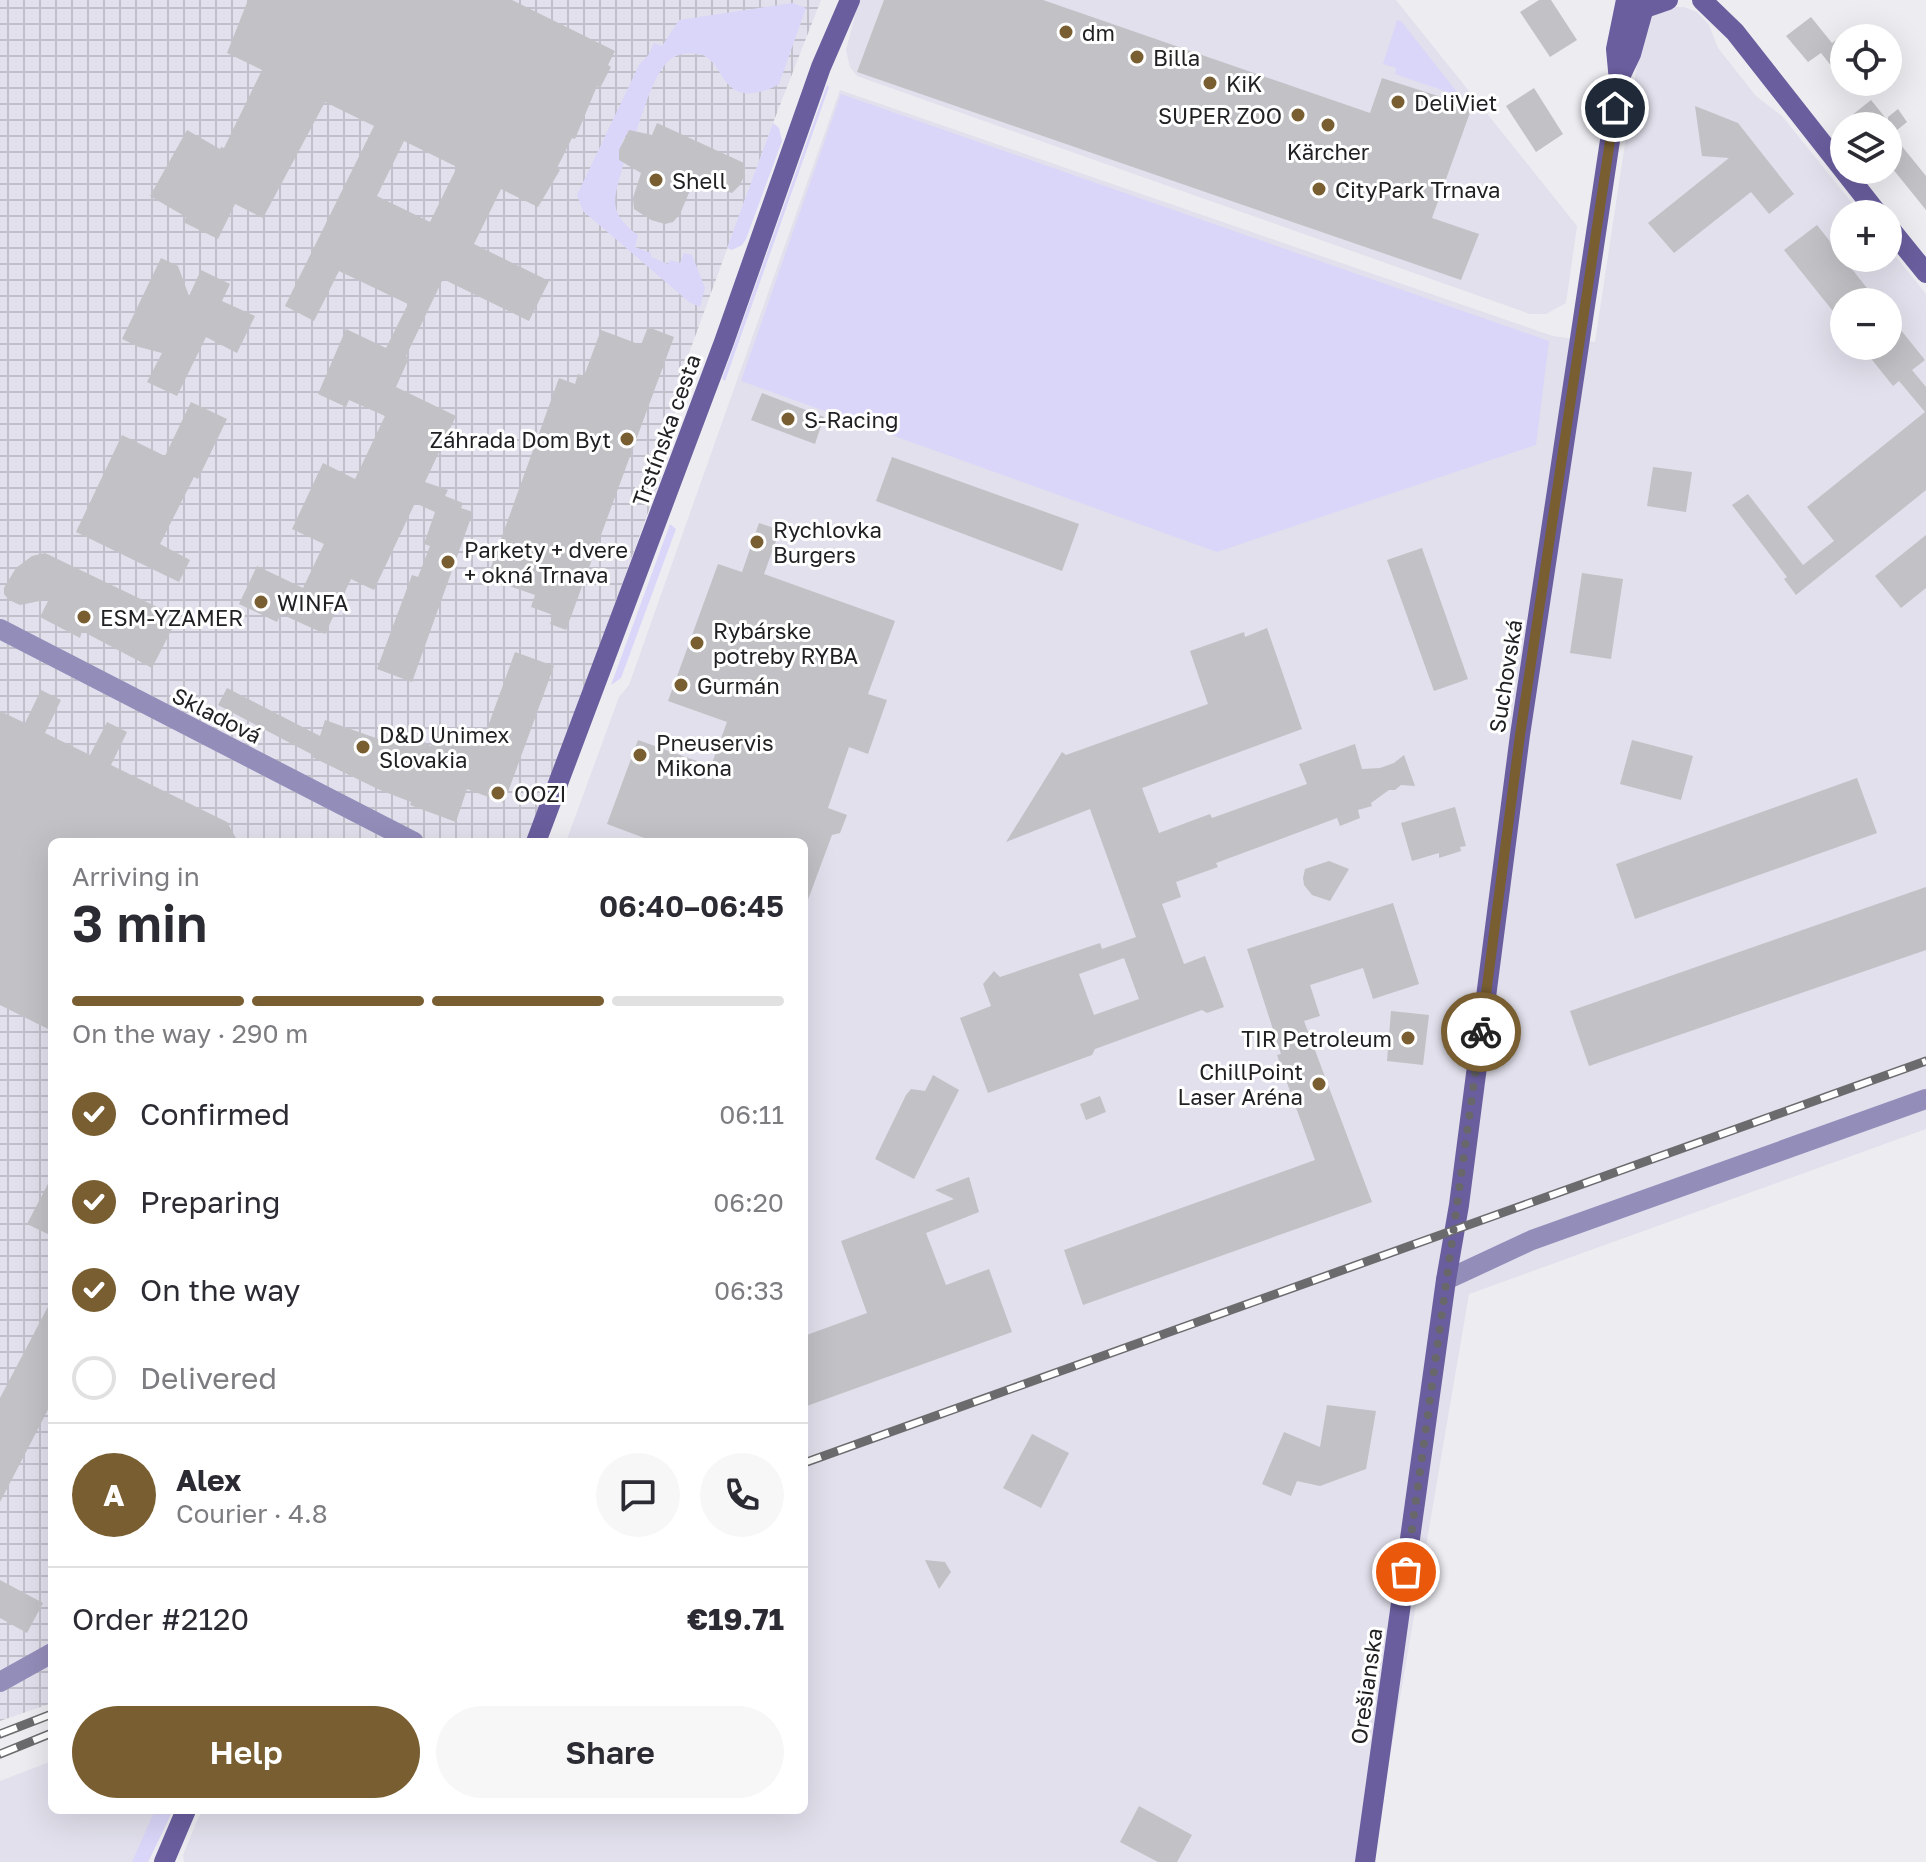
<!DOCTYPE html>
<meta charset="utf-8">
<style>
:root{--surface:#fff;--page:#f7f7f7;--text:#2b2b33;--muted:#7c7c81;--line:#e1e1e2;--accent:#785e30}
body{margin:0;font-family:"Golos Text",sans-serif;background:var(--page);color:var(--text);height:100vh;display:flex;flex-direction:column;font-size:30px;white-space:nowrap}
*{box-sizing:border-box;margin:0}
p{font-size:26px;color:var(--muted)}
.icon{flex:none;width:44px;height:44px;fill:none;stroke:currentColor;stroke-width:2;stroke-linecap:round;stroke-linejoin:round}
.map{position:relative;flex:1;overflow:hidden}
.side{position:absolute;left:48px;top:838px;width:760px;height:976px;display:flex;flex-direction:column;background:var(--surface);border-radius:12px;box-shadow:0 8px 32px #0002}
.side>*{flex:none}
.controls{position:absolute;left:1830px;top:24px;display:grid;gap:16px}
.controls a{display:grid;place-items:center;width:72px;height:72px;border-radius:50%;background:var(--surface);box-shadow:0 8px 32px #0002;font-size:40px}
.pin{position:absolute;display:grid;place-items:center;width:68px;height:68px;color:#fff;margin:-34px;border:4px solid #fff;border-radius:50%;box-shadow:0 2px 8px #0007}
.courier{position:absolute;display:grid;place-items:center;width:80px;height:80px;margin:-40px;border:6px solid #785e30;border-radius:50%;background:#fff;color:#222;box-shadow:0 2px 10px #0007}
.headline em{font-style:normal;font-weight:600}
.headline div{display:flex;flex-direction:column-reverse}
.headline{display:flex;align-items:center;justify-content:space-between;height:136px;padding:0 24px}
h1{font-size:52px;font-weight:600;line-height:60px}
.bar{display:grid;grid-template-columns:repeat(4,1fr);gap:12px 8px;align-content:center;height:96px;padding:0 24px}
.bar i{height:10px;border-radius:6px;background:var(--line)}
.bar .selected{background:var(--accent)}
.bar p{grid-column:span 4}
.line{display:flex;align-items:center;gap:20px;padding:0 24px;border-top:2px solid var(--line)}
.line div{flex:1}
.round{display:grid;place-items:center;flex:none;width:84px;height:84px;border-radius:42px;background:var(--page)}
ol{padding:0 24px;list-style:none}
li{display:flex;align-items:center;gap:24px;height:88px}
li p{margin-inline-start:auto}
li .icon{padding:8px;border-radius:50%;background:var(--accent);color:#fff;stroke-width:4}
li:last-child{color:var(--muted)}
li i{width:44px;height:44px;border:4px solid var(--line);border-radius:50%}
.button{display:flex;gap:16px;margin-top:auto;padding:16px 24px}
.button a{flex:1;height:92px;border-radius:48px;background:var(--accent);color:#fff;font-size:32px;font-weight:600;line-height:92px;text-align:center}
.button a+a{background:var(--page);color:var(--text)}
.map>svg:first-child{display:block}
.built{fill:#e1e0ec;fill-rule:evenodd}
.industrial{fill:url(#industrial-grid)}
.green{fill:#dad6f9}
.building{fill:#c1c1c6;fill-rule:evenodd}
.lines{fill:none;stroke-linecap:round;stroke-linejoin:round}
.street{stroke:#938dba;stroke-width:20}
.secondary{stroke:#6a5e9e;stroke-width:20}
.rail-casing{stroke:#6b6b6e;stroke-width:9}
.rail{stroke:#fff;stroke-width:6;stroke-dasharray:18;stroke-linecap:butt}
.done{stroke:#68686b;stroke-width:8;stroke-dasharray:0 14.4}
.route{stroke:#785e30;stroke-width:10}
.poi-dot{fill:#785e30;stroke:#fff;stroke-width:3}
.labels{text-anchor:middle;dominant-baseline:central;stroke-width:6;stroke-linejoin:round;paint-order:stroke}
.poi-label{font-size:22px;fill:#212123;stroke:#fff;text-anchor:start}
.street-label{font-size:22px;fill:#212123;stroke:#fff}
</style>
<div class="map">
<svg width="1926" height="1862" viewBox="0 0 1926 1862">
<defs>
<pattern id="industrial-grid" width="8" height="8" patternUnits="userSpaceOnUse" patternTransform="scale(2)"><rect width="8" height="8" fill="#e1e0ec"/><path d="M0 4h8M4 0v8" fill="none" stroke="#c1c0ca"/></pattern>
</defs>
<rect width="100%" height="100%" fill="#ececf1"/>
<g class="built">
<path d="M859,0H1396L1577,226L1566,303L1546,314H1530L857,76L850,67L846,50Z"/>
<path d="M1667,7H1684L1697,12L1709,25L1718,48L1756,96L1782,116L1861,214H1844V258H1888V247L1926,294V1129L1469,1294L1372,1862H184L183,1855L199,1816L205,1810H804V842H566L619,697L629,685L840,90L1553,336L1595,342L1642,31L1646,21L1655,12ZM1844,302H1888V346H1844Z"/>
<path d="M52,1761V1810H173L148,1862H0V1781Z"/>
</g>
<path class="industrial" d="M0,0H821L773,123L680,378L669,455L528,842H52V1703L0,1721Z"/>
<g class="green">
<path d="M793,3L806,8L779,84C764,93 740,100 727,83C717,71 718,64 703,55C693,53 682,52 672,58C655,69 643,113 636,132L629,130L622,142L619,160L624,162C615,197 605,211 638,235L635,247L651,253V257L668,264L670,260L680,263L684,253L692,255L705,288L700,307L689,302L583,211L577,195L639,65L649,54L654,43L662,46L679,20Z"/>
<path d="M1397,20L1401,21L1457,92L1456,95L1395,74L1396,68L1383,64Z"/>
<path d="M827,85L829,87L725,381L722,379Z"/>
<path d="M841,94L1549,341L1536,445L1217,552L741,381Z"/>
<path d="M773,123L779,128L782,141L746,239L742,245L732,250L727,248Z"/>
<path d="M670,524L676,529L621,678L611,685Z"/>
<path d="M155,1810H173L148,1862H132Z"/>
</g>
<g class="building">
<path d="M248,0H512L615,51L608,65L611,67L600,88L597,86L575,139L572,138L557,168L560,170L538,207L501,189L474,244L549,281L529,321L443,279L406,356L409,358L396,387L456,416L425,482L448,490L445,496L463,503L461,508L473,512L412,682L377,669L412,575L418,577L430,546L424,544L435,512L415,503L374,590L351,579L325,634L281,614L277,622L239,604L257,566L303,588L324,544L292,529L323,463L355,479L385,416L349,400L346,407L318,394L346,329L386,348L408,304L339,271L314,321L285,306L374,126L325,102L263,218L235,204L218,239L183,222L186,217L150,196L187,130L220,149L221,147L224,148L262,70L227,53ZM404,141L457,167L430,222L377,196Z"/>
<path d="M884,0H1043L1370,113L1382,78L1472,107L1432,218L1479,234L1461,280L857,72Z"/>
<path d="M1539,0H1551L1577,40L1550,57L1520,12Z"/>
<path d="M1811,17L1832,43L1844,34V82L1821,53L1808,62L1786,36Z"/>
<path d="M1534,88L1563,134L1536,152L1506,106Z"/>
<path d="M1871,100L1888,121V117L1898,109L1907,122L1892,134L1926,176V210L1888,163V126H1858L1851,116Z"/>
<path d="M1695,106L1738,123L1794,194L1769,214L1751,192L1674,253L1648,223L1729,158L1702,156Z"/>
<path d="M657,123L744,163L745,174L740,185L732,193L694,181L680,214L673,222L665,224L651,220L634,209L633,198L641,173L619,160V150L629,130L652,135Z"/>
<path d="M1817,225L1878,302H1844V325L1784,250Z"/>
<path d="M161,258L178,266L189,296L201,270L230,284L222,301L255,316L237,353L206,337L177,396L147,382L162,353L139,347L122,339Z"/>
<path d="M1888,314L1925,360L1912,370L1926,387V490L1796,595L1784,579L1787,577L1732,505L1748,494L1803,565L1834,541L1807,507L1925,412L1899,381L1893,386L1861,346H1888Z"/>
<path d="M648,327L674,337L566,630L550,624L553,615L531,607L535,595L487,578L559,378L575,384L578,374L584,376L601,330L641,345Z"/>
<path d="M762,393L824,417L815,444L751,420Z"/>
<path d="M191,402L227,419L198,479L194,477L160,544L190,560L179,582L76,532L122,435L165,456Z"/>
<path d="M892,457L1079,524L1062,571L876,501Z"/>
<path d="M1653,467L1692,472L1686,512L1647,506Z"/>
<path d="M759,523L780,530L764,574L895,621L868,694L887,700L868,754L849,747L828,808L847,815L840,833L832,835L806,905H804V842H655L607,824L638,740L711,766L727,722L668,701L718,564L742,572Z"/>
<path d="M1926,535V588L1901,608L1875,576Z"/>
<path d="M1422,548L1468,679L1434,691L1387,560Z"/>
<path d="M45,553L178,617L152,668L82,631L80,638L40,617L49,599L20,605L9,600L4,594V588L16,568L32,556Z"/>
<path d="M1582,573L1623,579L1611,659L1570,653Z"/>
<path d="M1267,628L1302,729L1142,788L1159,833L1210,814L1212,818L1307,784L1299,764L1355,744L1362,769L1380,768L1394,763L1404,755L1415,786L1401,785L1395,790H1389L1371,803L1372,806L1358,810L1360,818L1340,826L1337,818L1216,863L1218,867L1176,882L1181,897L1162,904L1184,964L1205,956L1224,1007L1207,1013L1202,1010L1095,1049L1092,1055L988,1093L960,1018L991,1006L983,984L994,971L1000,977L1100,943L1102,949L1136,937L1090,809L1006,842L1062,752L1066,755L1208,704L1190,651L1244,632L1245,637ZM1124,958L1139,999L1094,1015L1079,974Z"/>
<path d="M515,652L554,666L504,803L467,789L456,822L410,805L411,802L380,790L312,757L313,755L218,705L227,688L320,736L325,720L387,742L390,731L431,746L439,724L483,740Z"/>
<path d="M41,690L61,700L45,733L90,755L107,722L127,732L111,765L227,822L238,842H52V1031L0,1005V711L25,723Z"/>
<path d="M1632,740L1693,756L1681,800L1620,784Z"/>
<path d="M1857,778L1877,833L1635,919L1616,864Z"/>
<path d="M1455,807L1466,846L1460,847L1461,851L1439,858V853L1412,861L1401,823Z"/>
<path d="M1329,861L1349,869L1330,901L1312,895L1304,885L1303,878L1305,869Z"/>
<path d="M1926,887V950L1589,1066L1570,1011Z"/>
<path d="M1393,903L1419,984L1373,999L1363,968L1310,985L1320,1016L1304,1021L1372,1202L1083,1305L1064,1250L1315,1160L1277,1055L1281,1054L1247,949Z"/>
<path d="M1391,1011L1429,1015L1423,1065L1387,1061Z"/>
<path d="M933,1075L959,1090L914,1179L875,1159L906,1095L911,1089L925,1091Z"/>
<path d="M1100,1096L1106,1112L1086,1120L1080,1104Z"/>
<path d="M52,1176V1236L27,1224Z"/>
<path d="M969,1177L979,1212L926,1233L946,1285L989,1269L1012,1332L804,1407V1336L867,1313L841,1241L954,1199L935,1190Z"/>
<path d="M52,1299V1402L0,1502V1398Z"/>
<path d="M1327,1405L1376,1411L1366,1469L1320,1486L1297,1481L1291,1496L1262,1484L1284,1432L1320,1447Z"/>
<path d="M1032,1434L1069,1453L1041,1508L1003,1488Z"/>
<path d="M925,1560L945,1562L951,1572L939,1589Z"/>
<path d="M0,1580L43,1603L27,1633L0,1618Z"/>
<path d="M1139,1806L1192,1835L1177,1862H1158L1120,1842Z"/>
</g>
<g class="lines">
<g class="street">
<path d="M0,629L414,842"/>
<path d="M1446,1280L1532,1240L1926,1099"/>
<path d="M0,1682L52,1653"/>
</g>
<g class="secondary">
<path d="M1702,0L1735,32L1878,214"/>
<path d="M1642,9L1668,0"/>
<path d="M1620,77L1631,54L1646,0"/>
<path d="M1888,226L1926,273"/>
<path d="M536,842L724,342L821,67L850,0"/>
<path d="M164,1862L186,1810"/>
<path d="M1365,1862L1446,1280L1459,1205L1520,735L1619,81L1616,49L1626,0"/>
</g>
<g class="rail-casing">
<g id="rail">
<path d="M804,1463L1926,1061"/>
<path d="M0,1734L52,1714"/>
<path d="M0,1754L52,1733"/>
</g>
</g>
<use href="#rail" class="rail"/>
</g>
<g class="lines">
<path class="done" d="M1406,1572L1481,1032"/>
<path class="route" d="M1481,1032L1520,735L1615,108"/>
</g>
<g class="poi-dot">
<circle cx="1066" cy="32" r="8"/>
<circle cx="1137" cy="57" r="8"/>
<circle cx="1210" cy="83" r="8"/>
<circle cx="1398" cy="102" r="8"/>
<circle cx="1298" cy="115" r="8"/>
<circle cx="1328" cy="125" r="8"/>
<circle cx="656" cy="180" r="8"/>
<circle cx="1319" cy="189" r="8"/>
<circle cx="788" cy="419" r="8"/>
<circle cx="627" cy="439" r="8"/>
<circle cx="757" cy="542" r="8"/>
<circle cx="448" cy="562" r="8"/>
<circle cx="261" cy="602" r="8"/>
<circle cx="84" cy="617" r="8"/>
<circle cx="697" cy="643" r="8"/>
<circle cx="681" cy="685" r="8"/>
<circle cx="363" cy="747" r="8"/>
<circle cx="640" cy="755" r="8"/>
<circle cx="498" cy="793" r="8"/>
<circle cx="1408" cy="1038" r="8"/>
<circle cx="1319" cy="1084" r="8"/>
</g>
<g class="labels">
<g class="poi-label">
<text x="1082" y="32">dm</text>
<text x="1153" y="57">Billa</text>
<text x="1226" y="83">KiK</text>
<text x="1414" y="102">DeliViet</text>
<text x="1282" y="115" text-anchor="end">SUPER ZOO</text>
<text x="1328" y="151" text-anchor="middle">Kärcher</text>
<text x="672" y="180">Shell</text>
<text x="1335" y="189">CityPark Trnava</text>
<text x="804" y="419">S-Racing</text>
<text x="611" y="439" text-anchor="end">Záhrada Dom Byt</text>
<text x="773" y="529">Rychlovka<tspan x="773" dy="25">Burgers</tspan></text>
<text x="464" y="549">Parkety + dvere<tspan x="464" dy="25">+ okná Trnava</tspan></text>
<text x="277" y="602">WINFA</text>
<text x="100" y="617">ESM-YZAMER</text>
<text x="713" y="630">Rybárske<tspan x="713" dy="25">potreby RYBA</tspan></text>
<text x="697" y="685">Gurmán</text>
<text x="379" y="734">D&amp;D Unimex<tspan x="379" dy="25">Slovakia</tspan></text>
<text x="656" y="742">Pneuservis<tspan x="656" dy="25">Mikona</tspan></text>
<text x="514" y="793">OOZI</text>
<text x="1392" y="1038" text-anchor="end">TIR Petroleum</text>
<text x="1303" y="1071" text-anchor="end">ChillPoint<tspan x="1303" dy="25">Laser Aréna</tspan></text>
</g>
<g class="street-label">
<text transform="translate(666 430) rotate(-70)">Trstínska cesta</text>
<text transform="translate(1505 676) rotate(-81)">Suchovská</text>
<text transform="translate(217 715) rotate(27)">Skladová</text>
<text transform="translate(1366 1686) rotate(-82)">Orešianska</text>
</g>
</g>
</svg>
<div class="controls">
<a><svg class="icon" aria-label="locate" viewBox="0 0 24 24"><circle cx="12" cy="12" r="6"/><path d="M12 2v4M12 18v4M2 12h4M18 12h4"/></svg></a>
<a><svg class="icon" aria-label="layers" viewBox="0 0 24 24"><path d="M12 4l9 5-9 5-9-5zM3 14l9 5 9-5"/></svg></a>
<a>+</a>
<a>−</a>
</div>
<div class="pin" style="left:1406px;top:1572px;background:#ea580c"><svg class="icon" aria-label="bag" viewBox="0 0 24 24"><path d="M5 8h14l-1 12H6zM9 8a3 3 0 0 1 6 0"/></svg></div>
<div class="pin" style="left:1615px;top:108px;background:#1f2937"><svg class="icon" aria-label="home" viewBox="0 0 24 24"><path d="M3 11l9-7 9 7M6 9v11h12V9"/></svg></div>
<div class="courier" style="left:1481px;top:1032px"><svg class="icon" aria-label="bike" viewBox="0 0 24 24"><circle cx="6" cy="16" r="4"/><circle cx="18" cy="16" r="4"/><path d="M6 16l4-8h5l3 8M10 8l3 8H6M13 5h3"/></svg></div>
<section class="side">
<div class="headline"><div><h1>3 min</h1><p>Arriving in</p></div><em>06:40–06:45</em></div>
<div class="bar"><i class="selected"></i><i class="selected"></i><i class="selected"></i><i></i><p>On the way · 290 m</p></div>
<ol>
<li><svg class="icon" aria-label="check" viewBox="0 0 24 24"><path d="M5 12l5 5 9-10"/></svg>Confirmed<p>06:11</p></li>
<li><svg class="icon" aria-label="check" viewBox="0 0 24 24"><path d="M5 12l5 5 9-10"/></svg>Preparing<p>06:20</p></li>
<li><svg class="icon" aria-label="check" viewBox="0 0 24 24"><path d="M5 12l5 5 9-10"/></svg>On the way<p>06:33</p></li>
<li><i></i>Delivered</li>
</ol>
<div class="line" style="height:144px"><b class="round" style="background:var(--accent);color:#fff">A</b><div><b>Alex</b><p>Courier · 4.8</p></div><a class="round"><svg class="icon" aria-label="chat" viewBox="0 0 24 24"><path d="M4 5h16v11H9l-5 4z"/></svg></a><a class="round"><svg class="icon" aria-label="phone" viewBox="0 0 24 24"><path d="M5 4h4l2 5-3 2q2 4 5 5l2-3 5 2v4C11 20 4 13 5 4z"/></svg></a></div>
<div class="line" style="height:104px"><div>Order #2120</div><b>€19.71</b></div>
<div class="button"><a>Help</a><a>Share</a></div>
</section>
</div>
